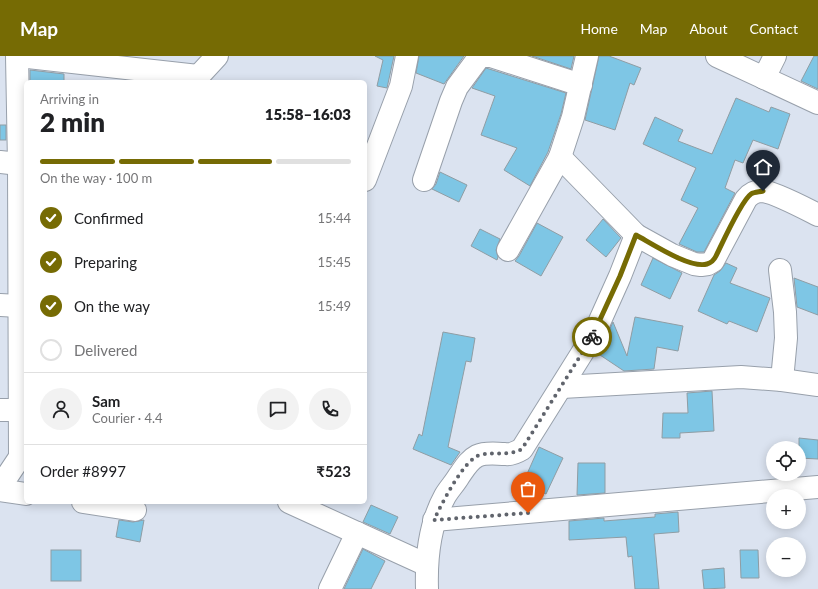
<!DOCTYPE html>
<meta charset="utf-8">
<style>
:root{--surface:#fff;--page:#f2f2f2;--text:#202124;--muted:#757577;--line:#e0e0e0;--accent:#766b04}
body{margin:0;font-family:Lato,sans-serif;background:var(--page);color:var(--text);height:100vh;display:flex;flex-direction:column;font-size:15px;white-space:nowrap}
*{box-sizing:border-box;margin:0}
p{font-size:13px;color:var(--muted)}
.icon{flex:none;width:22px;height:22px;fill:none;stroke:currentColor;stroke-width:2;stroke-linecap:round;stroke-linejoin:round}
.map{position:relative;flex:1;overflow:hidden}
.panel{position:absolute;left:24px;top:24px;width:343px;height:424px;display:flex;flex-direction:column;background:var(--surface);border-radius:6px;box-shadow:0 2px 10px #0003}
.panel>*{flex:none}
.buttons{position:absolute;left:766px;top:385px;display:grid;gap:8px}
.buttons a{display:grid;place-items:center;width:40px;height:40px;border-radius:50%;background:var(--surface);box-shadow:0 2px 10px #0003;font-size:20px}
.pin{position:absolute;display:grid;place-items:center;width:34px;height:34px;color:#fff;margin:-41px -17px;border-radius:50% 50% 50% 0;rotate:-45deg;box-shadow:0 0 4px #0007}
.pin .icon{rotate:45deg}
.courier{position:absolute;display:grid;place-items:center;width:40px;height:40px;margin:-20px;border:3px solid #766b04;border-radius:50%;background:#fff;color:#222;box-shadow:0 1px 5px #0007}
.head em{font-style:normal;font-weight:800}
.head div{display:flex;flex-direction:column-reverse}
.head{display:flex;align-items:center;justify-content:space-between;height:68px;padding:0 16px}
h1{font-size:26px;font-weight:800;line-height:30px}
.bar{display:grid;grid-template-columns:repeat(4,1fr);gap:6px 4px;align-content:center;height:48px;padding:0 16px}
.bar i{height:5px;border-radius:3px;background:var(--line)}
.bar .selected{background:var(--accent)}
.bar p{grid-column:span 4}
.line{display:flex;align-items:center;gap:10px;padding:0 16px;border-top:1px solid var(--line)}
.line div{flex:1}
.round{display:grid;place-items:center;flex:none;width:42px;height:42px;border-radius:21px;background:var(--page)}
ol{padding:0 16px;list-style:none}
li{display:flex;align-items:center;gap:12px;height:44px}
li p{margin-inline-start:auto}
li .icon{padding:4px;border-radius:50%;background:var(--accent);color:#fff;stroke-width:4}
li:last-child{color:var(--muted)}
li i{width:22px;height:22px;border:2px solid var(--line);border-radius:50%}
header{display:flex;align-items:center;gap:24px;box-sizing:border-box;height:56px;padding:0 20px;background:var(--accent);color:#fff}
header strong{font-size:19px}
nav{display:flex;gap:22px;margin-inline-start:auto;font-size:14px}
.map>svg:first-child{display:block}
.building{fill:#7ec6e5;stroke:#8f9da4}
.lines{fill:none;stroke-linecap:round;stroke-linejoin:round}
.minor-casing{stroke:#98a0ab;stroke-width:24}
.tertiary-casing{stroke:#98a0ab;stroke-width:24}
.minor{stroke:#fff;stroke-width:22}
.tertiary{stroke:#fff;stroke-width:22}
.done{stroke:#60646c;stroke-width:4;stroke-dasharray:0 7.2}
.route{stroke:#766b04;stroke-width:5}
</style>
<header>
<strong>Map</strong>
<nav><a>Home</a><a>Map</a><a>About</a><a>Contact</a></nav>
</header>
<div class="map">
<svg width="818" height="533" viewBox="0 0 818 533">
<rect width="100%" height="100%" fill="#dbe3f0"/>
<g class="building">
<path d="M375,0H394L387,32L377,30L383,4Z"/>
<path d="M419,0H464L444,28L416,17Z"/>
<path d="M532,0H574L571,13Z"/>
<path d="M599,0H609L641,12L634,29L630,27L615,74L585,64Z"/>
<path d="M814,0H818V33L801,25Z"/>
<path d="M486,12L566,37L561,58L548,96L530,130L504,114L517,92L481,79L495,40L472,32Z"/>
<path d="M30,14L64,18V26H30Z"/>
<path d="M736,42L769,56L771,51L790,58L778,93L753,84L743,107L735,104L725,132L735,137L704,196H697L679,188L698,152L681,144L696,112L643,88L655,61L683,74L678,85L712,98Z"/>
<rect x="0" y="69" width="6" height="15"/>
<path d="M440,116L467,129L459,146L432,133L436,128Z"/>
<path d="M603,163L621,182L606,201L586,184Z"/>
<path d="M537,167L563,181L541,220L515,205L519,200Z"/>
<path d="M480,173L500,183L496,194L498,201L497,204L471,190Z"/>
<path d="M653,202L682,217L670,243L641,229Z"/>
<path d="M726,207L737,212L730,227L770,242L757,276L729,265L727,268L698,255L714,219L720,215Z"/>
<path d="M794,222L818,231V259L797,251Z"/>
<path d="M635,261L683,270L678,295L657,291L654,313L624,315L597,297L605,283L613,266L627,300Z"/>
<path d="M443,276L475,282L471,306L466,305L448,391L460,396L451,409L413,393L419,378L422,380Z"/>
<path d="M712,335L714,375L680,377V382H662L663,357H688L687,337Z"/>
<path d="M799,382L818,384V403L799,402Z"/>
<path d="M539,391L563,402L546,438L523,427Z"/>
<path d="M578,407H605V437L577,439Z"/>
<path d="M371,449L398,461L390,478L363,466Z"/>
<path d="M678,456L679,476L654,478L659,533H635L632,500L628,501L626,481L569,484V465L604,462V465L655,461V458Z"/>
<path d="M119,464L133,466L144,464L140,486L116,481Z"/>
<path d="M363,493L385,505L371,533H344Z"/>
<rect x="51" y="494" width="30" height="31"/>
<path d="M740,494H758L759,522H741Z"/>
<path d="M724,512L725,532L704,533L702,514Z"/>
</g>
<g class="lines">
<g class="minor-casing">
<g id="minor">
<path d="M19,0L198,20"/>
<path d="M491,0L581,29"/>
<path d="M717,0L818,47"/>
<path d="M764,22L775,0"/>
<path d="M560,101L636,179L672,199L694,208L701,209L708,208L713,205L746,143C750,138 755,135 762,135C774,136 806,153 818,159"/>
<path d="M0,106L19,108"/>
<path d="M365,124L401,30L407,0"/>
<path d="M424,124L451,45L457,31L480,0H488"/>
<path d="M508,194L560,101L573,61L587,0"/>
<path d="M780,214L785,256L786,282L782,324"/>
<path d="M0,249L19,250"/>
<path d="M562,331L741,321L782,324L818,329"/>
<path d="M0,354H20"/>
<path d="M0,434L26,438"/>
<path d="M83,446L135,454"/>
<path d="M289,446L427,509"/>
<path d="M434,464L818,431"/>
<path d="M330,533L357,477"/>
<path d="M427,533C426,501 429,469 445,440C449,433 455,427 459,420C464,413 469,404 477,400C486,396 496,398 505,398C511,399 517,396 522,393L594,278L620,220L636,179"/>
</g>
</g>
<g class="tertiary-casing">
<g id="tertiary">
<path d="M17,0L19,108L20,401"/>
<path d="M193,26L217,0"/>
<path d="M0,431L20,401L25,388"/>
</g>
</g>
<use href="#minor" class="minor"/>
<use href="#tertiary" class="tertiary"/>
</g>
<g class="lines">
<path class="done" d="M528,457L434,464C441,449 464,403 480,399C495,395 507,401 522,393L592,281"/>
<path class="route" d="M592,281L620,220L636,179C651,187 690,213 707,208C711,207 714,204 716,200C722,188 741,145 751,138C754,136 759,136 763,135"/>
</g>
</svg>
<div class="buttons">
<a><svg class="icon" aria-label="locate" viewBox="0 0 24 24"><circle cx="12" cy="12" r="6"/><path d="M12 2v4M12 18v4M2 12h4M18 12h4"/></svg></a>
<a>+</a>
<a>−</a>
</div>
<div class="pin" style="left:528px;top:457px;background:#ea580c"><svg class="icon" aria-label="bag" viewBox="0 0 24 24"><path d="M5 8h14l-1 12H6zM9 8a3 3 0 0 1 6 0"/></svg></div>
<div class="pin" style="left:763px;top:135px;background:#1f2937"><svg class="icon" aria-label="home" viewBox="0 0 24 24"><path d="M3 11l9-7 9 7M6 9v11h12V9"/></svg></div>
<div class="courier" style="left:592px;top:281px"><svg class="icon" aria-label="bike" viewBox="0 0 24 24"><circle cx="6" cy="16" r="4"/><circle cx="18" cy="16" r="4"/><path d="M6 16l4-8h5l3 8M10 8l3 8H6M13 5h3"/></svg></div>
<section class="panel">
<div class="head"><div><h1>2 min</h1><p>Arriving in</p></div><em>15:58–16:03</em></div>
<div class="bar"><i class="selected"></i><i class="selected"></i><i class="selected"></i><i></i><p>On the way · 100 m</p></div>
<ol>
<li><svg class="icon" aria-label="check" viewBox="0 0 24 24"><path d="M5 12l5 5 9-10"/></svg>Confirmed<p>15:44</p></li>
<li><svg class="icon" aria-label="check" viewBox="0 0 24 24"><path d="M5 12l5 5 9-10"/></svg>Preparing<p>15:45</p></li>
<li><svg class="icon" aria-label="check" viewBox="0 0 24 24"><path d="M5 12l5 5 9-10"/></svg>On the way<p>15:49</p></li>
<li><i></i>Delivered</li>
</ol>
<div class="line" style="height:72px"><a class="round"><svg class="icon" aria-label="person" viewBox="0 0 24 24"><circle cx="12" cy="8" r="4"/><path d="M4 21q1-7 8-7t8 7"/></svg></a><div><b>Sam</b><p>Courier · 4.4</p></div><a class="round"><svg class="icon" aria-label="chat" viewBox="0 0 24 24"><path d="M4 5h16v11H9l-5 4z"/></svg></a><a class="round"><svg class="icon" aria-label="phone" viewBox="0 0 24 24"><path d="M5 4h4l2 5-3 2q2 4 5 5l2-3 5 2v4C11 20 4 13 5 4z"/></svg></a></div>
<div class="line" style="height:52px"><div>Order #8997</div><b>₹523</b></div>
</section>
</div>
